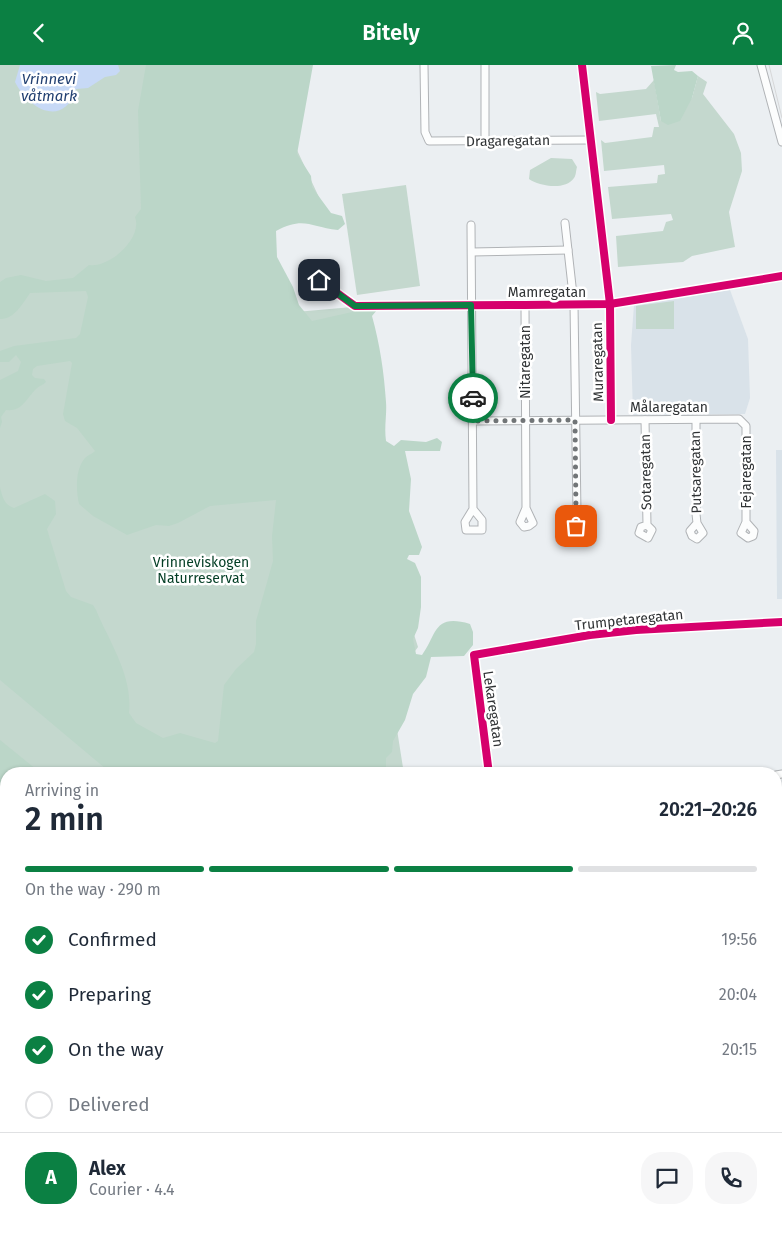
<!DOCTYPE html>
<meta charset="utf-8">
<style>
:root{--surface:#fff;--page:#f6f6f7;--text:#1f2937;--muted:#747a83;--line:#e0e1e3;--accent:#0b8043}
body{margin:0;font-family:"Fira Sans",sans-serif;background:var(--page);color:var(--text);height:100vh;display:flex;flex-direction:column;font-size:19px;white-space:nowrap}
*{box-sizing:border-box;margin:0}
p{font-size:16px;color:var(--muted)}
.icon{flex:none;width:28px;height:28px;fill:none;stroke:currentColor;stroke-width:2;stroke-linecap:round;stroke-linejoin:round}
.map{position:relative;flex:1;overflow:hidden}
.panel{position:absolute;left:0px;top:702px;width:782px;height:466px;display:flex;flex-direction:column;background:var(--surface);border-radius:20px 20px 0 0;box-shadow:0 1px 4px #0004}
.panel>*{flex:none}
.pin{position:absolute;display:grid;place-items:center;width:42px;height:42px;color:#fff;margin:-21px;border-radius:10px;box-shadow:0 2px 8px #0006}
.courier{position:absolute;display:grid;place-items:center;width:50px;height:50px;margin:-25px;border:4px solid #0b8043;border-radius:50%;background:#fff;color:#222;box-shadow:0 1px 6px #0007}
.headline em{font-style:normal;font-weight:600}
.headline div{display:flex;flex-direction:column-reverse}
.headline{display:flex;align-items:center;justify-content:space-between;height:85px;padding:0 25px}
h1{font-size:32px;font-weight:600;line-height:38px}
.bar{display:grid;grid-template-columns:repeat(4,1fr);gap:8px 5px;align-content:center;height:60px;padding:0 25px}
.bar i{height:6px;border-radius:4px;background:var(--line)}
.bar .active{background:var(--accent)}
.bar p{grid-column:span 4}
.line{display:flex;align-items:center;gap:12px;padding:0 25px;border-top:1px solid var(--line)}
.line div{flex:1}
.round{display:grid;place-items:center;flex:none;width:52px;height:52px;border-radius:20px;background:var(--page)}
ol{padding:0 25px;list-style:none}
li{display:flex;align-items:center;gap:15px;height:55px}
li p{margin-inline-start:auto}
li .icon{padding:5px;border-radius:50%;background:var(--accent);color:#fff;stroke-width:4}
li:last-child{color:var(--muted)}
li i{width:28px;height:28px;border:2px solid var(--line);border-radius:50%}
header{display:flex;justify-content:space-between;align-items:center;height:65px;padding:0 25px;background:var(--accent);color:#fff;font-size:22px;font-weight:600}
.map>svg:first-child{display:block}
.built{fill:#d9e2e9}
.green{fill:#c4d8ce}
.forest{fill:#bbd6c8}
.water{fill:#c7d9f6}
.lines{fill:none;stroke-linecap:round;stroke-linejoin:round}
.minor-casing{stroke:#b0b3b6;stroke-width:9}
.minor{stroke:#fcfdfd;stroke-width:7}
.tram{stroke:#d6d7d8;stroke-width:1}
.cycleway-casing{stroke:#fff;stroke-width:11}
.cycleway{stroke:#d6006c;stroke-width:8}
.done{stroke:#717577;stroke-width:5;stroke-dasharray:0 9}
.route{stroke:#0b8043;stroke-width:6}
.labels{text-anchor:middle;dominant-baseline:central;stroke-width:5;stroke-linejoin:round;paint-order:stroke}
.street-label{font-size:14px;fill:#303335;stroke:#fff}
.park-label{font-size:14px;fill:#023d24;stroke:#fff}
.water-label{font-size:15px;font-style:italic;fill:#224071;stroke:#fff}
</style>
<header><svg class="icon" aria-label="back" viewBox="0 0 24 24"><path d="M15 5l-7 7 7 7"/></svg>Bitely<svg class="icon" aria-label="person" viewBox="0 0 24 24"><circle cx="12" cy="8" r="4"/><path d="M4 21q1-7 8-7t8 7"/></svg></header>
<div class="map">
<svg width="782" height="1168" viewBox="0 0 782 1168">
<rect width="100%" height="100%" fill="#ebeff2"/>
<g class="built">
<path d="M730,225L748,274L750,333L745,349L633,350L631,280L634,240Z"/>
<path d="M776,385H782V534H777Z"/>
</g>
<g class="green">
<path d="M0,0H310L297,85L330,156L253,155L296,247L352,242L367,247L412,563L418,582L390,620L404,709H6V995L0,993Z"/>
<path d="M698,11L707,17L703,29L734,69L741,88L742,106L729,147L735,182L692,191L683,197L618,202L616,171L663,166L666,157L673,155L671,149L612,154L608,122L657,118L658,110L665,109L664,100L604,106L601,75L605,78L652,72L654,62H659L656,49L599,56L596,27L600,29L646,24L654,15L661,56L692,33Z"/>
<path d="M551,93L572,94L577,102C576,105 576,111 574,113C565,126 539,121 529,114L530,105Z"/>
<path d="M406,120L420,221L357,230L342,129Z"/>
<path d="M674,236V264H636V241Z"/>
<path d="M776,994L782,995V1073L776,1067Z"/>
</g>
<g class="forest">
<path d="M146,0H313L297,89L311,111L312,122L331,148L342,151L345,159L338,165C310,162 304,151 276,166L277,192L293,222L299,240L312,256L370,243L377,245L372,251C380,280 384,307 386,337C387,350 384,362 386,376L394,381L401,375L426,377L437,373L442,377L440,386H405L411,414L409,446L422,482L419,490H409L407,494L415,498L421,512V542L418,563L413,574L416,589L422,590C437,570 433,548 470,559L473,567V580L464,591L431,592L426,612L413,629L405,655L393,676L392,687L386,693V709H112L0,615V422C2,431 4,440 14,443L45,429L55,436L56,449L47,464L66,526L71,532L93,540L96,545C110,578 133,611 129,648L136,658L163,673L180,668L215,678L218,676L224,620L236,604L254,587L256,579V556L273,496L272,471L276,435L210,441L178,458L169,461L156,460L127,470L93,451L79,439C76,426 75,404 85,393C88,390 92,389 95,386L77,363L65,356L63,349L72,298L70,296L37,301L33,304L32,310L35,313L44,314L46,317C43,320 39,321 36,324C26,334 22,347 6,345L1,352L2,357L0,363V315L18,306L21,297L16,290L9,297H0V286L14,281L76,273L80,269L88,232L86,226L30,228C23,238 14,255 0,254V217L6,213L21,210L46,216L73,213L89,200C110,203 143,173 135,152L141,144L138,46Z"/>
<path d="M676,0L674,5L678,7L692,6L698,11L692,33L680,56L668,60L661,56L651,1Z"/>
<path d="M0,675L42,709H6V991L0,989Z"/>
<path d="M30,1163L186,1162V1168H28Z"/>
<path d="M230,1163V1162L449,1163L446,1168H230Z"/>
</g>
<path class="water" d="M20,0H118L120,6L116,10L105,12L88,23L76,24C64,63 29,45 15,17Z"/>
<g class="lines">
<g class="minor-casing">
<g id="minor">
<path d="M424,0L425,67L429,76L591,75"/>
<path d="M485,0V76"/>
<path d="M761,0L782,77"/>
<path d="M565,158L574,239L577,449L572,457L579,461L583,457L577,449"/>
<path d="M471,160L473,444L465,457L466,465H482V455L473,444"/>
<path d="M472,187L568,185"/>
<path d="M319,215L355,241L525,240L610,239L782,211"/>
<path d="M610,239L611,355"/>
<path d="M525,240L526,443L520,457L524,462L529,461L533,458L526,443"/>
<path d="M645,355L647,460L652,465L648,473L639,468L641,462L647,460"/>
<path d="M696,355V449L697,458L703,468L697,474L692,471L690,466L697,458"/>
<path d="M474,356L739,354L746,361V457L754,466L753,471L748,473L741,468L746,457"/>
<path d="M489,709L474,590L590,570L636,565L782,557"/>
<path d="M776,710L782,709"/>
<path d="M776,860H782"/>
<path d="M776,1092L782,1095"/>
<path d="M0,1123L6,1100"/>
<path d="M776,1125L782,1121"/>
<path d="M538,1168L539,1162"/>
<path d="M591,1168L592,1162"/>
</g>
</g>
<use href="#minor" class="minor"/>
<path class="tram" d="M769,0L782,53"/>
<g class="cycleway-casing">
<g id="cycleway">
<path d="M582,0L610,239L611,355"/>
<path d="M319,215L355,241L525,240L610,239L782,211"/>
<path d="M489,709L474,590L590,570L636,565L782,557"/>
</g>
</g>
<use href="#cycleway" class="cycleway"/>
</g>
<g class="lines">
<path class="done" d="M473,333L474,356L575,355L576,449L572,457L576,461"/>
<path class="route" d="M319,215L355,241L471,240L473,333"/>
</g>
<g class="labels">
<g class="street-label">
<text transform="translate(508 76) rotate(-1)">Dragaregatan</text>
<text x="547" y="227">Mamregatan</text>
<text transform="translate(525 297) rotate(-90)">Nitaregatan</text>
<text transform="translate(598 297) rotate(-91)">Muraregatan</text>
<text x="669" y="342">Målaregatan</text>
<text transform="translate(646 407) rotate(-91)">Sotaregatan</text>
<text transform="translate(696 407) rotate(-91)">Putsaregatan</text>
<text transform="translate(746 407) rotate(-90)">Fejaregatan</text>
<text transform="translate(629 555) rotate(-6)">Trumpetaregatan</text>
<text transform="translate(493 644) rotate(82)">Lekaregatan</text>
</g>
<g class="park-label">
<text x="201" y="497">Vrinneviskogen<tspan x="201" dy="16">Naturreservat</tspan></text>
</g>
<g class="water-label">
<text x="49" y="14">Vrinnevi<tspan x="49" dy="17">våtmark</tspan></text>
</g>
</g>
</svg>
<div class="pin" style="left:576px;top:461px;background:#ea580c"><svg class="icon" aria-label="bag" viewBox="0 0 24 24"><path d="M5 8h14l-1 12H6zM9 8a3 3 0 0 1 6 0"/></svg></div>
<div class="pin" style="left:319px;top:215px;background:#1f2937"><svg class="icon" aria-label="home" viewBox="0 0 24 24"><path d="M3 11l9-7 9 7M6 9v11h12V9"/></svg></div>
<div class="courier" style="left:473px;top:333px"><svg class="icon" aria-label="car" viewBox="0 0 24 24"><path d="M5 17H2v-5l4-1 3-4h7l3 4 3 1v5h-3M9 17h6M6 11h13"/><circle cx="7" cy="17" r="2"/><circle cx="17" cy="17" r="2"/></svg></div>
<section class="panel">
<div class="headline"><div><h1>2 min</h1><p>Arriving in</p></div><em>20:21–20:26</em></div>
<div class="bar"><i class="active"></i><i class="active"></i><i class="active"></i><i></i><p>On the way · 290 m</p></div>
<ol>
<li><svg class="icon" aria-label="check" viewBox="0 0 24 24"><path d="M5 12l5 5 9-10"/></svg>Confirmed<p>19:56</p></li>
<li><svg class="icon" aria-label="check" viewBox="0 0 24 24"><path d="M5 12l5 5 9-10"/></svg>Preparing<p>20:04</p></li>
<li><svg class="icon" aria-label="check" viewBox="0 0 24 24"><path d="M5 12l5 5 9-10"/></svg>On the way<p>20:15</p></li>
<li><i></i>Delivered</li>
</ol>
<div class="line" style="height:90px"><b class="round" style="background:var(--accent);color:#fff">A</b><div><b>Alex</b><p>Courier · 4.4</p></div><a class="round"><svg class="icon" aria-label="chat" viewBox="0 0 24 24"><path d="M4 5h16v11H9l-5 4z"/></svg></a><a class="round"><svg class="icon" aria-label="phone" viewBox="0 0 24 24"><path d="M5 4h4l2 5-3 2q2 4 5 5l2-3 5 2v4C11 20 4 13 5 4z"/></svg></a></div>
</section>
</div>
